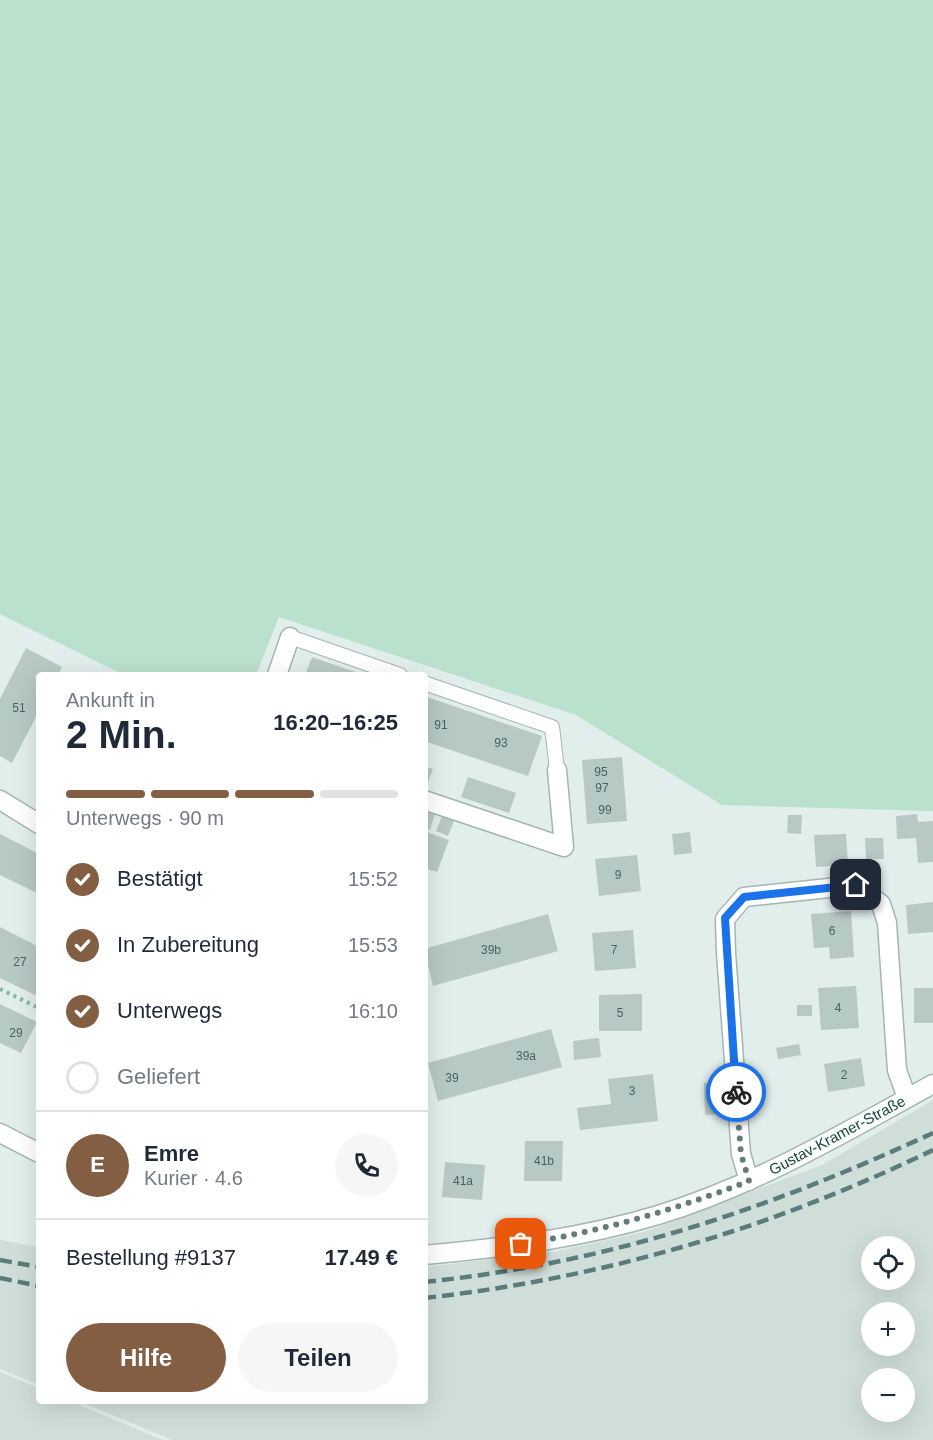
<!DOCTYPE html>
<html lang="de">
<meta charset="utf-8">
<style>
:root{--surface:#fff;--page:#f6f6f7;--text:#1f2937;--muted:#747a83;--line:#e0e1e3;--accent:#835e42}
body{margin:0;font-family:Arial,sans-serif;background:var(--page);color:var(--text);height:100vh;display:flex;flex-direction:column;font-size:22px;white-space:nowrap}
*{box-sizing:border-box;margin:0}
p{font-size:20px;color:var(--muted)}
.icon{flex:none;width:33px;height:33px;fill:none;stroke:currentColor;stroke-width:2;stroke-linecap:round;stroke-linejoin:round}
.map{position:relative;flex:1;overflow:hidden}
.side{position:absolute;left:36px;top:672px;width:392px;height:732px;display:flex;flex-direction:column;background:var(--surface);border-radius:6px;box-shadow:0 6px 24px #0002}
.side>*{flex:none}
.controls{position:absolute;left:861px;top:1236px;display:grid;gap:12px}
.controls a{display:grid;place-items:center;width:54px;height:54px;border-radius:50%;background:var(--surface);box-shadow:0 6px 24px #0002;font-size:30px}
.pin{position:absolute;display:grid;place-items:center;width:51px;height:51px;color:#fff;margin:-26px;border-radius:12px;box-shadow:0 3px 9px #0006}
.courier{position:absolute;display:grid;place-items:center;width:60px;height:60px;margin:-30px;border:4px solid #1a73e8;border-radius:50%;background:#fff;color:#222;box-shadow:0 2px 8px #0007}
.overview em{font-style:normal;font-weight:700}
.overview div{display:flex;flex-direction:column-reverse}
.overview{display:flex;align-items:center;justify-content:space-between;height:102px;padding:0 30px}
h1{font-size:39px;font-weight:700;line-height:45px}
.bar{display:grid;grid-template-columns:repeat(4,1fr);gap:9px 6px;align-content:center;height:72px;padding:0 30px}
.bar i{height:8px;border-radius:4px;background:var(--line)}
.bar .current{background:var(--accent)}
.bar p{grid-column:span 4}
.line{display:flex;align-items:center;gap:15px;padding:0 30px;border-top:2px solid var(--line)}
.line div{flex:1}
.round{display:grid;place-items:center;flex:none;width:63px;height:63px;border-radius:32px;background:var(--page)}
ol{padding:0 30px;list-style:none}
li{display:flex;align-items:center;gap:18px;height:66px}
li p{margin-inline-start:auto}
li .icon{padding:6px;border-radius:50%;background:var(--accent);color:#fff;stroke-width:4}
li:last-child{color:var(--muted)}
li i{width:33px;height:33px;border:3px solid var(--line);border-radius:50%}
.button{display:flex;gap:12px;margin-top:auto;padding:12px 30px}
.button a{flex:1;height:69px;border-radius:36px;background:var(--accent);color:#fff;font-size:24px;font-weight:700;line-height:69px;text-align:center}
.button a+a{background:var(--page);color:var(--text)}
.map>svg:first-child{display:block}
.built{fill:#d0deda;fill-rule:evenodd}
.green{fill:#b9e1cc}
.building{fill:#b7c9c5}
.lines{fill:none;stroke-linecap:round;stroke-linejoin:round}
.service-casing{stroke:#a4b6b4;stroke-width:16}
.minor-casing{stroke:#a4b6b4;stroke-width:21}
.path{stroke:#7fb4af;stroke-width:4;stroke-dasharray:3 4.5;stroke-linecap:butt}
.service{stroke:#fff;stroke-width:14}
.minor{stroke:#fff;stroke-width:18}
.rail{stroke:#5b7c7a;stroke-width:4.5;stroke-dasharray:12 6;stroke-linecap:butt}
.done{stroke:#647d7b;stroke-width:6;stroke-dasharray:0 10.8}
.route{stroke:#1a73e8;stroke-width:8}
.labels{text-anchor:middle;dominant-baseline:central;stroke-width:4.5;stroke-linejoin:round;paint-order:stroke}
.number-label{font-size:12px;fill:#466260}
.street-label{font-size:15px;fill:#20403e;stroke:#f3faf8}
</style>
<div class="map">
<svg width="933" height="1440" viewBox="0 0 933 1440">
<rect width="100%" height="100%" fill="#e2eeeb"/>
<g class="built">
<path d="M933,1100V1440H172L78,1401H424L425,1267L553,1252L644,1232L822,1165ZM872,1246H904V1280H872ZM872,1312H904V1346H872ZM872,1378H904V1412H872Z"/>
<path d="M0,1240L39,1247V1385L0,1369Z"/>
<path d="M0,1372L39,1388V1401H70L163,1440H0Z"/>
</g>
<path class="green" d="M0,0H933V811L722,805L576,715L279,617L256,675H124L0,614Z"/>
<g class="building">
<path d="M26,648L62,667L58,675H39V711L12,763L0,756V699Z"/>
<path d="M312,657L364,675H305Z"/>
<path d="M424,696L542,736L528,776L424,741Z"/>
<path d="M622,757L627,821L587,824L582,760Z"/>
<path d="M424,766L433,769L427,785L424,784Z"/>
<path d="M468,777L516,793L509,813L461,797Z"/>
<path d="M424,811L435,814L430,830L424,828Z"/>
<path d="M917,814L918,822L933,821V862L918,863L916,838L897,839L896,816Z"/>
<path d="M788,815H802L801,834L787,833Z"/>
<path d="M442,816L454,821L448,836L436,831Z"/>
<path d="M424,831L449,840L437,872L424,868Z"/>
<path d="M690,832L692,853L674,855L672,834Z"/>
<path d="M0,834L39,854V894L0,875Z"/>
<path d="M846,834L848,865L816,867L814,835Z"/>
<path d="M865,838H883L884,859H866Z"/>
<path d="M637,855L641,891L599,896L595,859Z"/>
<path d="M933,902V932L908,934L906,905Z"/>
<path d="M851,911L854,957L830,959L829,947L814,948L811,914Z"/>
<path d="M548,914L558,951L433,986L424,949Z"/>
<path d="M0,927L39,947V997L0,978Z"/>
<path d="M633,930L636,968L595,971L592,933Z"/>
<path d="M856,986L859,1028L821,1030L818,988Z"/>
<rect x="914" y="988" width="19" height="35"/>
<path d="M642,994V1031H599V995Z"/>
<path d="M0,1004L37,1022L21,1053L0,1043Z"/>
<rect x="797" y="1005" width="15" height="11"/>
<path d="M551,1029L562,1067L438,1101L428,1063Z"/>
<path d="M599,1038L601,1057L574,1060L573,1041Z"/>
<path d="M799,1044L801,1055L778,1059L776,1048Z"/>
<path d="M861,1058L865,1086L828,1092L824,1064Z"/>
<path d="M653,1074L658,1121L580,1130L577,1108L611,1104L608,1079Z"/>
<path d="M704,1083H720L721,1114L705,1115Z"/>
<path d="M525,1141H563L562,1181H524Z"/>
<path d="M445,1162L485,1165L482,1200L442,1197Z"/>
</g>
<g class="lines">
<g class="service-casing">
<g id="service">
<path d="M290,637L400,675"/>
<path d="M424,683L552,727L557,770"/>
</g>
</g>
<g class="minor-casing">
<g id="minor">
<path d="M277,675L290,637"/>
<path d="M0,800L39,824"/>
<path d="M424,800L564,847L557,770"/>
<path d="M0,1133L39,1153"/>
<path d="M749,1181L741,1154L726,953L725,919L744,897L857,885L881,904L887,923L897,1070L907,1098"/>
<path d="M424,1255C503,1248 582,1238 658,1215C756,1185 844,1133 933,1084"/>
</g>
</g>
<path class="path" d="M0,989L39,1008"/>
<use href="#service" class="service"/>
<use href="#minor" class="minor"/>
<g class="rail">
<path d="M0,1260L39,1267"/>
<path d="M0,1278L39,1286"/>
<path d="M424,1282C609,1263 766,1210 933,1133"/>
<path d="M424,1298C605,1278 769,1229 933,1150"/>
</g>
</g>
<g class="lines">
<path class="done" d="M521,1244C604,1231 671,1211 749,1181L741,1154L736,1092"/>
<path class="route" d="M736,1092L725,918L744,897L856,885"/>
</g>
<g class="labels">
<g class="number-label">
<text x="19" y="708">51</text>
<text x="441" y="725">91</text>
<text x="501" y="743">93</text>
<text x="601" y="772">95</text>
<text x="602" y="788">97</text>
<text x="605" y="810">99</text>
<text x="618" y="875">9</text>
<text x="832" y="931">6</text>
<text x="491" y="950">39b</text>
<text x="614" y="950">7</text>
<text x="20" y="962">27</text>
<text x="838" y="1008">4</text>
<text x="620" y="1013">5</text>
<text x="16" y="1033">29</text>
<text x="526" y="1056">39a</text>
<text x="844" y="1075">2</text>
<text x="452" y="1078">39</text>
<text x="632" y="1091">3</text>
<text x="544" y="1161">41b</text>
<text x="463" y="1181">41a</text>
</g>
<g class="street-label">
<text transform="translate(837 1135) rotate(-28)">Gustav-Kramer-Straße</text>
</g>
</g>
</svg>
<div class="controls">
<a><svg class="icon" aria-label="locate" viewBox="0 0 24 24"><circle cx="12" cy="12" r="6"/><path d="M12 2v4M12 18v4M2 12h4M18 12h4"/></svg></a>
<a>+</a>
<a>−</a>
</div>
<div class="pin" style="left:521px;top:1244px;background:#ea580c"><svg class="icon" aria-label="bag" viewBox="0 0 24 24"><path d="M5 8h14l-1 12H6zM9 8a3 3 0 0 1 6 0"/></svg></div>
<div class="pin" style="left:856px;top:885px;background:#1f2937"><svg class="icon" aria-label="home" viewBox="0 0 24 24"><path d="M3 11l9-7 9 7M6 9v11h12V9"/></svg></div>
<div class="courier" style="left:736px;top:1092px"><svg class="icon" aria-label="bike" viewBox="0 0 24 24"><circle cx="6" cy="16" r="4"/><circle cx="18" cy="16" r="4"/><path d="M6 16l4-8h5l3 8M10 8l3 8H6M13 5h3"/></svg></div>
<section class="side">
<div class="overview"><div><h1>2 Min.</h1><p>Ankunft in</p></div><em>16:20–16:25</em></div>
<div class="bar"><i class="current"></i><i class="current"></i><i class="current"></i><i></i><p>Unterwegs · 90 m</p></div>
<ol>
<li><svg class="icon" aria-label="check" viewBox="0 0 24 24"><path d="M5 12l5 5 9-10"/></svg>Bestätigt<p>15:52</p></li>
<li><svg class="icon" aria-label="check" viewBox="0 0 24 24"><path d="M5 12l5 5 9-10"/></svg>In Zubereitung<p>15:53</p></li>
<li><svg class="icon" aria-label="check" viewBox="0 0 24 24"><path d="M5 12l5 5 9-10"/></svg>Unterwegs<p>16:10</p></li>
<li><i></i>Geliefert</li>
</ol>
<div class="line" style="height:108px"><b class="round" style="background:var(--accent);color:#fff">E</b><div><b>Emre</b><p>Kurier · 4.6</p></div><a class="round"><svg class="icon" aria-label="phone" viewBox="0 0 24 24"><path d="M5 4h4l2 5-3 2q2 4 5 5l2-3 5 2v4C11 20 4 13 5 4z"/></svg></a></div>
<div class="line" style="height:78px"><div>Bestellung #9137</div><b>17.49 €</b></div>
<div class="button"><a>Hilfe</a><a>Teilen</a></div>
</section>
</div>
